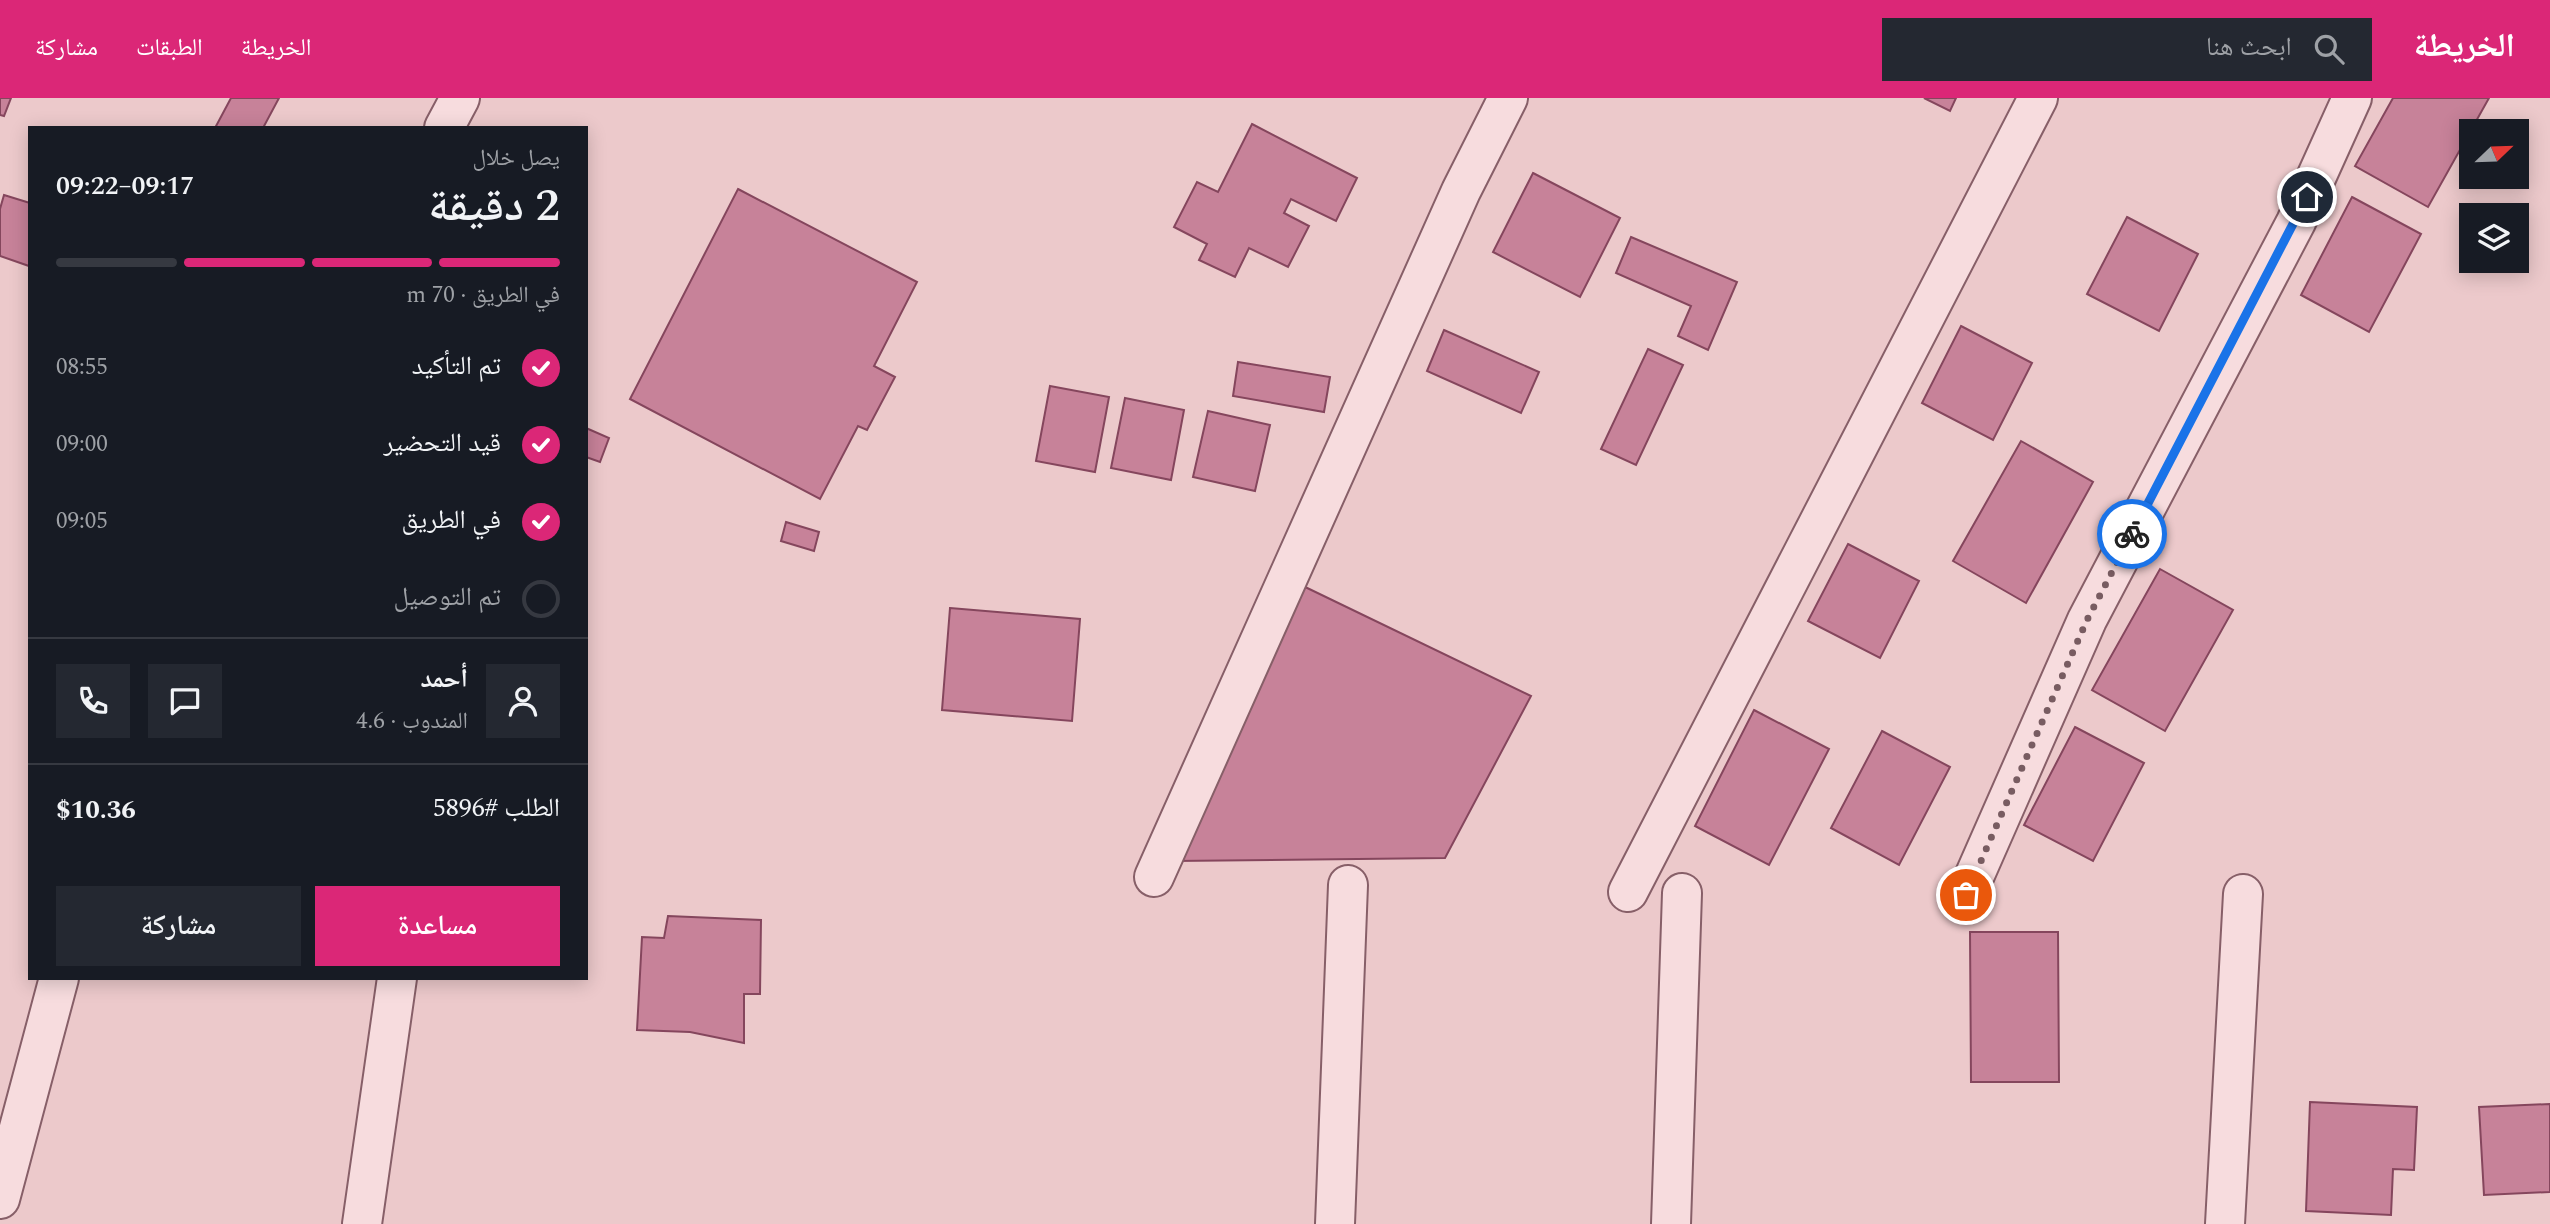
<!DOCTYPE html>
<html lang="ar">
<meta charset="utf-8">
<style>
:root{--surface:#171b24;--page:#242831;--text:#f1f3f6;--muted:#9ea1a6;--line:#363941;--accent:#db2777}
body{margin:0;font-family:Spectral,"Noto Naskh Arabic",serif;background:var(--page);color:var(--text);direction:rtl;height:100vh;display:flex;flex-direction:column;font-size:26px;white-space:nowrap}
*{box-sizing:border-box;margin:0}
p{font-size:23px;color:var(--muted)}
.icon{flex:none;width:38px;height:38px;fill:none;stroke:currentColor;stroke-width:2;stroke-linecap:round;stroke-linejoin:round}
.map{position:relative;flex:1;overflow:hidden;direction:ltr}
.details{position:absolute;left:28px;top:28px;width:560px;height:854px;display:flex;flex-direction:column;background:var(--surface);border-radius:0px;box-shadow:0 4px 18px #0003;direction:rtl}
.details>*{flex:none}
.needle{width:46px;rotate:67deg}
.fabs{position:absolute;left:2459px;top:21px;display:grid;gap:14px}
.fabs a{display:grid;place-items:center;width:70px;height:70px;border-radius:0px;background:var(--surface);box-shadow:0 4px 18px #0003;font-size:35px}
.pin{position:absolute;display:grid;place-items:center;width:60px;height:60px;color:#fff;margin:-30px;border:4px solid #fff;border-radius:50%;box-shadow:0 2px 7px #0007}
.courier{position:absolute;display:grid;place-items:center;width:70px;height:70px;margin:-35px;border:5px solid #1a73e8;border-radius:50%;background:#fff;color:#222;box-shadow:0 2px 9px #0007}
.head em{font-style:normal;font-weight:600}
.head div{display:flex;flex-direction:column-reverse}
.head{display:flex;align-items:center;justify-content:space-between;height:119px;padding:0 28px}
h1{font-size:46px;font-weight:600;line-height:52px}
.bar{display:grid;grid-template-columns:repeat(4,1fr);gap:10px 7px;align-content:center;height:84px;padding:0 28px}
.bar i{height:9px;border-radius:5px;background:var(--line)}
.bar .current{background:var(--accent)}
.bar p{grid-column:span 4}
.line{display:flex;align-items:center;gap:18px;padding:0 28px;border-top:2px solid var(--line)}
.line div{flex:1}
.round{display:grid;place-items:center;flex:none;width:74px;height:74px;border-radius:0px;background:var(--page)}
ol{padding:0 28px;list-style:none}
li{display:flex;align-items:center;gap:21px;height:77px}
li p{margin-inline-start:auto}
li .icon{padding:7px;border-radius:50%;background:var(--accent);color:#fff;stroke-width:4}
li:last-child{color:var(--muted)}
li i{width:38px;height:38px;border:4px solid var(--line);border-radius:50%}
.primary-button{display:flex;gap:14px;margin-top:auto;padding:14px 28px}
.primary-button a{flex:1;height:80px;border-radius:0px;background:var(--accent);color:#fff;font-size:28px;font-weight:600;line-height:80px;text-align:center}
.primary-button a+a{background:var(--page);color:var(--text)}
header{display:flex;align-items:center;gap:42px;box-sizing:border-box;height:98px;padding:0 35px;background:var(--accent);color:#fff}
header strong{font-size:33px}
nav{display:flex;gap:38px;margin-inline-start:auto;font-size:24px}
.search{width:490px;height:63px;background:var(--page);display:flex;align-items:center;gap:18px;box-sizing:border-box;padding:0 24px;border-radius:0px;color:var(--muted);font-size:26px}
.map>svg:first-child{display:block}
.building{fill:#c78299;stroke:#85465d;stroke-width:2}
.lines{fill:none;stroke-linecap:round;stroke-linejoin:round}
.minor-casing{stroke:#875f68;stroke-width:42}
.minor{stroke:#f7dcde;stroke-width:38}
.done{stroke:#785c61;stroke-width:7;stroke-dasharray:0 12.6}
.route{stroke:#1a73e8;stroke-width:9}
</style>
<header>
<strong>الخريطة</strong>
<div class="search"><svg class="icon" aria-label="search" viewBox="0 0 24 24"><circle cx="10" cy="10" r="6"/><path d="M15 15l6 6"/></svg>ابحث هنا</div>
<nav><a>الخريطة</a><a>الطبقات</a><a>مشاركة</a></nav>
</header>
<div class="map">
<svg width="2550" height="1126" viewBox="0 0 2550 1126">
<rect width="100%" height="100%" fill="#ecc9cb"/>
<g class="building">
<path d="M0,0H11L4,18L0,17Z"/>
<path d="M231,0H279L263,30H215Z"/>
<path d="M1924,0H1956L1950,13Z"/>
<path d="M2393,0H2489L2428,109L2355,68Z"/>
<path d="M1252,26L1357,80L1336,123L1291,101L1284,115L1309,128L1288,169L1249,150L1235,179L1199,162L1207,146L1174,129L1197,84L1218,94Z"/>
<path d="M1533,75L1620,120L1580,199L1493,154Z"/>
<path d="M738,91L917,184L874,268L895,279L867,332L858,328L820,401L630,301Z"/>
<path d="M4,97L30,105L29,168L0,158V111Z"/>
<path d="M2352,99L2421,136L2369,234L2301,197Z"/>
<path d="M2127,119L2198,156L2159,233L2087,196Z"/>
<path d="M1631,139L1737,184L1708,252L1678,238L1691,208L1616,175Z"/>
<path d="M1961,228L2032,265L1993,342L1922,305Z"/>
<path d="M1444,232L1539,274L1521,315L1427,273Z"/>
<path d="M1648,251L1683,267L1636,367L1601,351Z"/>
<path d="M1238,264L1330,279L1324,314L1233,298Z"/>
<path d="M1050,288L1109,299L1095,374L1036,363Z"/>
<path d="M1125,300L1184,312L1171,382L1111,370Z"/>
<path d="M1208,313L1270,327L1255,393L1193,379Z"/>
<path d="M586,330L609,340L600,364L586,359Z"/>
<path d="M2021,343L2093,384L2026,505L1953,463Z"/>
<path d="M786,424L819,434L814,453L781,443Z"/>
<path d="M1848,446L1919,483L1880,560L1808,523Z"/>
<path d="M2160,471L2233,512L2165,633L2092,592Z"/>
<path d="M1301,487L1531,598L1445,760L1174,763Z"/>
<path d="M950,510L1080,521L1072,623L942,612Z"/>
<path d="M1754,612L1829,651L1769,767L1695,728Z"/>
<path d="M2075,629L2144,665L2093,763L2024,727Z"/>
<path d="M1882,633L1950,669L1899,767L1831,730Z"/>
<path d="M668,818L761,822L760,896H744V945L690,934L637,932L642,839L664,840Z"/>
<path d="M1970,834H2058L2059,984H1971Z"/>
<path d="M2310,1004L2417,1009L2414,1072L2393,1071L2391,1117L2306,1113Z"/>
<path d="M2550,1006V1094L2484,1097L2479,1009Z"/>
</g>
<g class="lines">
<g class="minor-casing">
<g id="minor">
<path d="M444,30L460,0"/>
<path d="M1154,779L1461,93L1508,0"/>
<path d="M1628,794L2038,0"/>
<path d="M1966,797L2087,522L2296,124L2352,0"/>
<path d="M0,1101L59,880"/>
<path d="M362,1126L397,880"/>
<path d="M1335,1126L1348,787"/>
<path d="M1671,1126L1682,795"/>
<path d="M2225,1126L2243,796"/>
</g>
</g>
<use href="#minor" class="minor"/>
</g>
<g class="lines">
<path class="done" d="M1966,797L2087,522L2132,436"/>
<path class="route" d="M2132,436L2307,99"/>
</g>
</svg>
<div class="fabs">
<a><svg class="needle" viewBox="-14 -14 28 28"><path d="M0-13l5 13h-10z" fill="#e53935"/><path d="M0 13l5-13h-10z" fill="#9ea1a6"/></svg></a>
<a><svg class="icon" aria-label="layers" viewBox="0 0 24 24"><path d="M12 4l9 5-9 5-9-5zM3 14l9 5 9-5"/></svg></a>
</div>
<div class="pin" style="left:1966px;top:797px;background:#ea580c"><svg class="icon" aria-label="bag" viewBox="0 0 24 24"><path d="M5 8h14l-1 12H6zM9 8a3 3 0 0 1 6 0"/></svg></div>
<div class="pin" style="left:2307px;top:99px;background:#1f2937"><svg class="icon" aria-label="home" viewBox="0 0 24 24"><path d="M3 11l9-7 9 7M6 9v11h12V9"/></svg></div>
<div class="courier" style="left:2132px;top:436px"><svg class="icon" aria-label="bike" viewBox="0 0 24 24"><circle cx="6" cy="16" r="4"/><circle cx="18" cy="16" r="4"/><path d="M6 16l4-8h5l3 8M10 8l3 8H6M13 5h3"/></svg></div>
<section class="details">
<div class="head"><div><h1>2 دقيقة</h1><p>يصل خلال</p></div><em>09:17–09:22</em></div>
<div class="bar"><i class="current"></i><i class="current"></i><i class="current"></i><i></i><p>في الطريق · 70 m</p></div>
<ol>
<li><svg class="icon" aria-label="check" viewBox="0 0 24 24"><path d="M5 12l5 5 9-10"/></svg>تم التأكيد<p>08:55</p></li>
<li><svg class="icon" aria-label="check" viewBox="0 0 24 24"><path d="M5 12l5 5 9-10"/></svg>قيد التحضير<p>09:00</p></li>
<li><svg class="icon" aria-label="check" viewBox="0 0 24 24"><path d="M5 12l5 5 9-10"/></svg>في الطريق<p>09:05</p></li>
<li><i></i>تم التوصيل</li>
</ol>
<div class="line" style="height:126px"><a class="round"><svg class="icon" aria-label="person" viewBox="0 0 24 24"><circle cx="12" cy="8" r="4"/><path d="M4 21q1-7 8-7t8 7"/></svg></a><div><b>أحمد</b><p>المندوب · 4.6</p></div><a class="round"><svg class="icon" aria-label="chat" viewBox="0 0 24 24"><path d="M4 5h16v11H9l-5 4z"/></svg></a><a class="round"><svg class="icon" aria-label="phone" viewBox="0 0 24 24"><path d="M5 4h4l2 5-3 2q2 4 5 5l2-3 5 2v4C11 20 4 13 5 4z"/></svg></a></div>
<div class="line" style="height:91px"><div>الطلب #5896</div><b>$10.36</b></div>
<div class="primary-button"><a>مساعدة</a><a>مشاركة</a></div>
</section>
</div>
